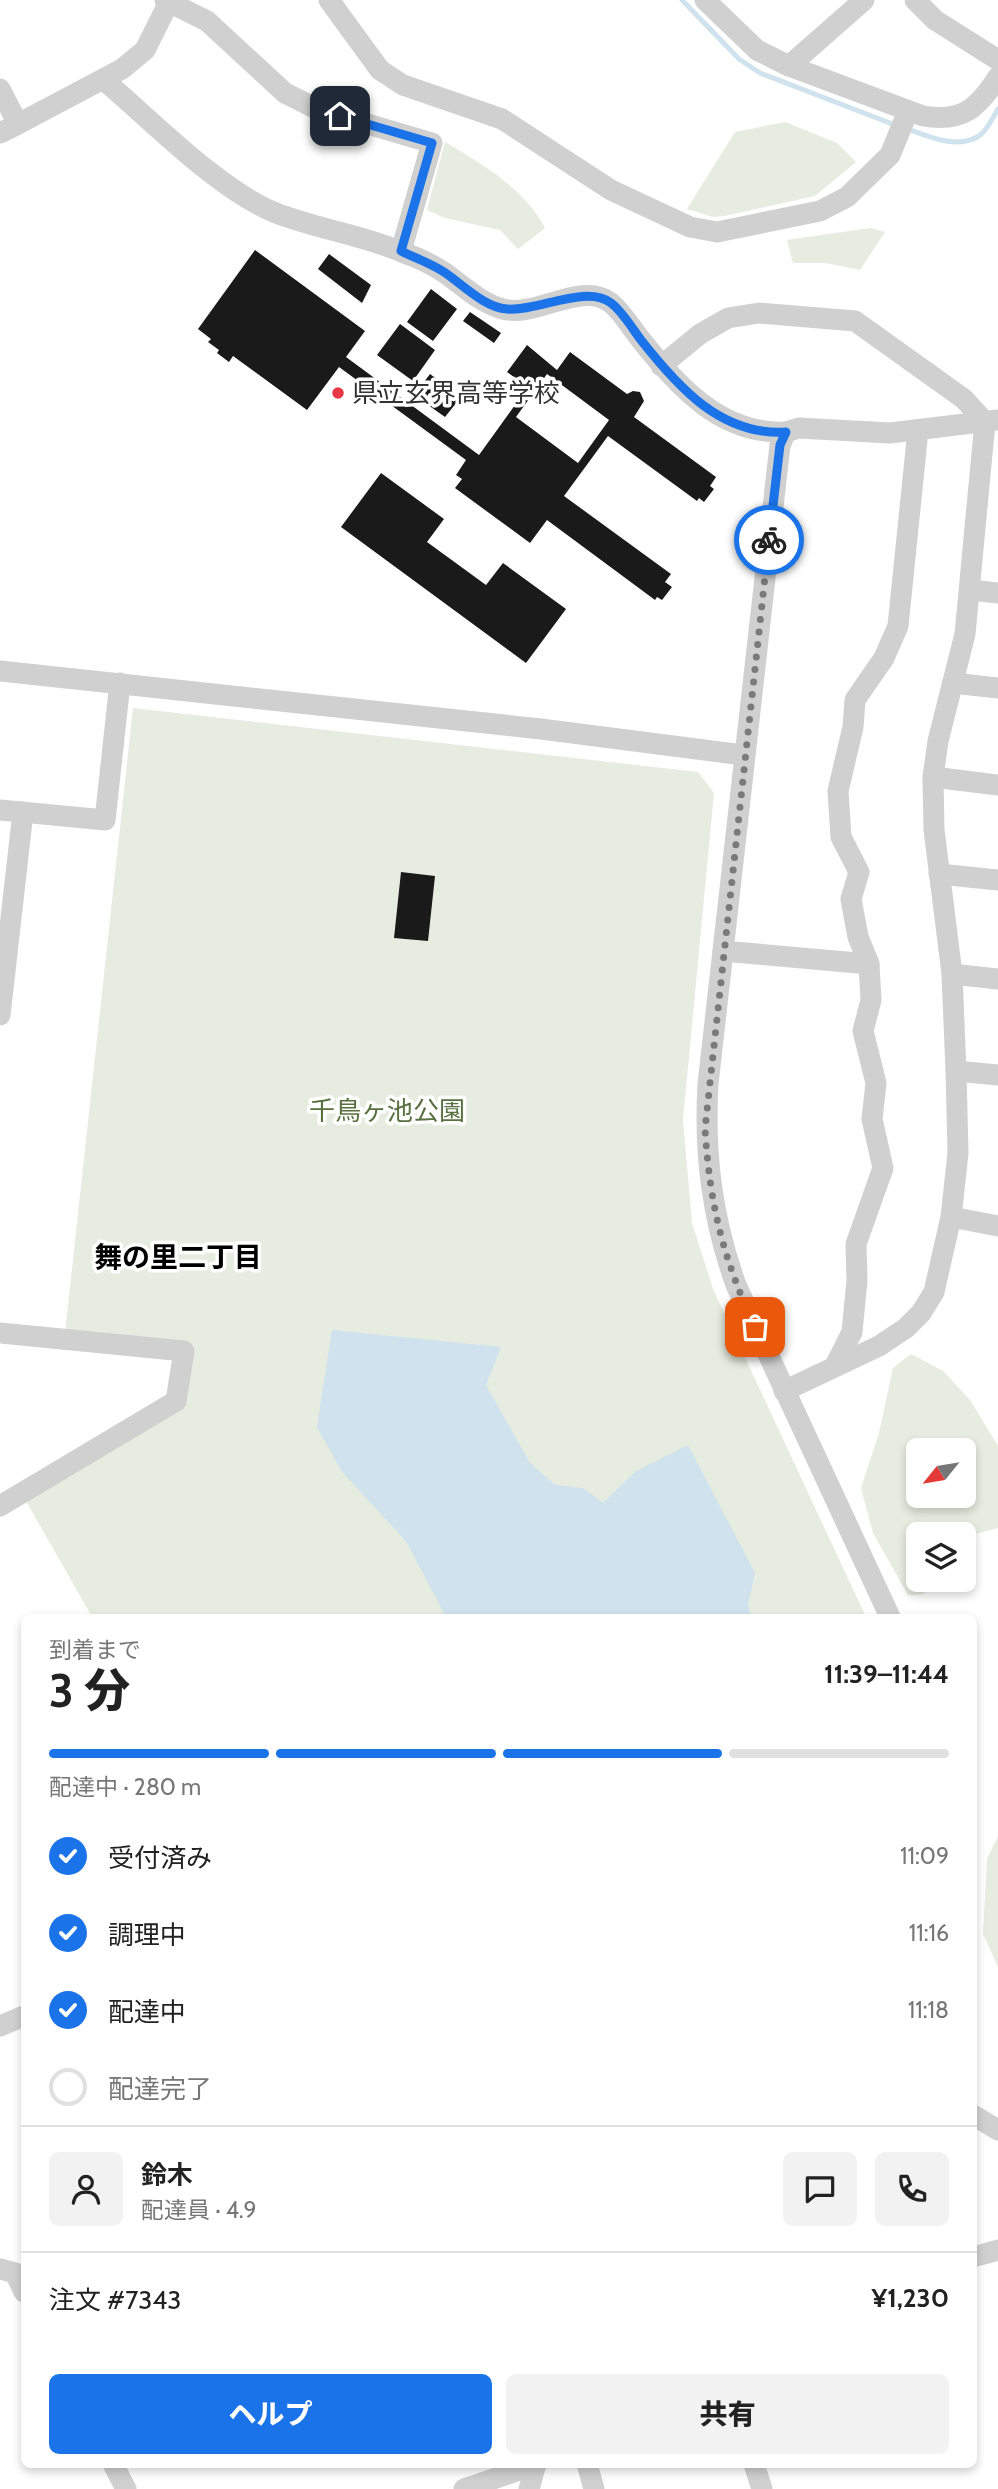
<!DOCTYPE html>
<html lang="ja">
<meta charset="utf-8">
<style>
:root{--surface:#fff;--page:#f2f2f2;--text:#222;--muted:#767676;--line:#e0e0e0;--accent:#1a73e8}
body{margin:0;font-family:Cabin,"Noto Sans JP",sans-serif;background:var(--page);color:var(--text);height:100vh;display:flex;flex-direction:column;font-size:26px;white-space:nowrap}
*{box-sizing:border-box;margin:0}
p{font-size:23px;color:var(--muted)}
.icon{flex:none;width:38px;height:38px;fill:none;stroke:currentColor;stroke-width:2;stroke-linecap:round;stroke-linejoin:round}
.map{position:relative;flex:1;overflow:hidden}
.sheet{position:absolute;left:21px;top:1614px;width:956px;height:854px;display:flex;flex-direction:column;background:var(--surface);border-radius:10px;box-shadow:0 4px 10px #0003}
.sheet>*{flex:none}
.needle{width:46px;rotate:240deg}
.controls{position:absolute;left:906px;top:1438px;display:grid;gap:14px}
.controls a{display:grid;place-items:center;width:70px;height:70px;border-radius:10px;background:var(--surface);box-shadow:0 4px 10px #0003;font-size:35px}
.pin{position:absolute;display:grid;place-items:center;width:60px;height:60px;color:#fff;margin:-30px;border-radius:14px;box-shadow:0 4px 10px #0006}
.courier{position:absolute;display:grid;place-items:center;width:70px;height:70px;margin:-35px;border:5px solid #1a73e8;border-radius:50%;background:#fff;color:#222;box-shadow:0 2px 9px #0007}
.overview em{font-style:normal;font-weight:800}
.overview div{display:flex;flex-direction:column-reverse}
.overview{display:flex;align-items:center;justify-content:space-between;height:119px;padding:0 28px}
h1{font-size:46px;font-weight:800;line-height:52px}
.bar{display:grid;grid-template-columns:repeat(4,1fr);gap:10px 7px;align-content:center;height:84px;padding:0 28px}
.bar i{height:9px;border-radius:5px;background:var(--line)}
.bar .selected{background:var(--accent)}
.bar p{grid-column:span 4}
.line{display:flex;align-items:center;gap:18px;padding:0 28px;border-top:2px solid var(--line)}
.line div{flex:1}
.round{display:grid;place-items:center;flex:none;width:74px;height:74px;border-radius:10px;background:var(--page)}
ol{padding:0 28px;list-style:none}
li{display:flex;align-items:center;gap:21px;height:77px}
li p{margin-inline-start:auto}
li .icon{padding:7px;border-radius:50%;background:var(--accent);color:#fff;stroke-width:4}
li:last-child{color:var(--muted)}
li i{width:38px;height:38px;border:4px solid var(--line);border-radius:50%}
.cta{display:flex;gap:14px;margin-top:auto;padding:14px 28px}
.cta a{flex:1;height:80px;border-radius:10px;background:var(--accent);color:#fff;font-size:28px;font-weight:800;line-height:80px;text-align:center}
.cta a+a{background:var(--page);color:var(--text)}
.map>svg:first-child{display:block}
.green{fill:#e6ecdf;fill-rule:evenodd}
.water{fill:#cfe2ee}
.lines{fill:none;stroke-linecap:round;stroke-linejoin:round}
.stream{stroke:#cfe2ee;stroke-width:5}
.building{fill:#1a1a1a;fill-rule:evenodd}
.minor{stroke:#d0d0d0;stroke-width:21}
.done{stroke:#7a7a7a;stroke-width:7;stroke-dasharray:0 12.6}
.route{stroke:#1a73e8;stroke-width:9}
.poi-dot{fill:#e63946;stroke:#fff;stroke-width:2.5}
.labels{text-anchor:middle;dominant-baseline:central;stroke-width:7;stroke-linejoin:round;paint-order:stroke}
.poi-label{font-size:26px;fill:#333;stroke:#fff;text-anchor:start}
.park-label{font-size:26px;fill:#56703f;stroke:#fff}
.neighbourhood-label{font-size:28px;font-weight:bold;fill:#000;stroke:#fff}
</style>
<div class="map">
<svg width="998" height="2489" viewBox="0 0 998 2489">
<rect width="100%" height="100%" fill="#fff"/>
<g class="green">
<path d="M785,122L837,143L856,162L815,196L725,216L713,217L687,209L735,132Z"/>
<path d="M445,142C481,163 526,190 545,228L518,249L500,230L445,218L427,210Z"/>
<path d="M871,228L885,232L860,270L826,263H793L787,240Z"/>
<path d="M133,708L698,772L714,793L683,1120L692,1223L713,1289L866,1617H92L26,1501L184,1405L194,1345L65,1333Z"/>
<path d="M911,1354L943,1371L970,1400L998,1446V1528L964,1537L919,1535V1580H939C931,1592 922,1596 908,1595L873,1533L861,1488L879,1433L893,1368ZM919,1451H964V1496H919Z"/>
<path d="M998,1836V1967L983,1934L987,1859Z"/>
</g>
<path class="water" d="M332,1330L501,1347L486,1385L530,1463L555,1485L583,1488L603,1503L636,1471L688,1445L755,1573L748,1605L751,1617H446L406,1541L342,1472L317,1427Z"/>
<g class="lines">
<g class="stream">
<path d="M682,0L739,59L760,73L895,125"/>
<path d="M905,128C927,136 956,150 979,136C987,131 993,117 998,109"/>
</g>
</g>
<g class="building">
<path d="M255,250L365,331L346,357L479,455L528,387L507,372L527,345L557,370L570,352L627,394L633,391L640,392L644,401L634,417L716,477L710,486L714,489L704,502L699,498L697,501L608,436L564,496L671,574L665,582L672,587L662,600L657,597L655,600L547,520L530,543L455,488L462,479L456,475L466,460L339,367L307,410L233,356L229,362L217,353L219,350L208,342L211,339L198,329ZM547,374L609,420L578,463L516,417Z"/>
<path d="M329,254L371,285L362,303L318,269Z"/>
<path d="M431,289L457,309L433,341L407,322Z"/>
<path d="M470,312L501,333L494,343L463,321Z"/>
<path d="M400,324L435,350L413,381L377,355Z"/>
<path d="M430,374L461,397L445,417L414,395Z"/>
<path d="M381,473L444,519L427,542L486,585L503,563L566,609L526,663L341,527Z"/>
<path d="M401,872L435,876L428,941L394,938Z"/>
</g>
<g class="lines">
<g class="minor">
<path d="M165,0L207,21L285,93L317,109L432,143L401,251"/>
<path d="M329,0L380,70L403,85L502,119L611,190L690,227L717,232L820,211L847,197L890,155L908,111"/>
<path d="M705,0L757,50L789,66L923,116C962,123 978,108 998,77"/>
<path d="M915,0L935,20L998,60"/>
<path d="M789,66L864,0"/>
<path d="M105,81C152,121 220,191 276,213C317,229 362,235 402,252C416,257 432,264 445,273C462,285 482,304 503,309C536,318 582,280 611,303C623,313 632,329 641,340C679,387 721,435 786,432"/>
<path d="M0,89L18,124L0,133"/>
<path d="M18,124L122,69L145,50L169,2"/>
<path d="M661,366L700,334L728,318L759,313L855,321L964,399L985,422L965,634L938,741L933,777L934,830L952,974L956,1071L958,1153L951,1217L934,1292L921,1313L906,1328L879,1346L784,1391"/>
<path d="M971,590L998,593"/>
<path d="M0,671L541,729L743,755"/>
<path d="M953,683L998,688"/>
<path d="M933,777L998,785"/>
<path d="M0,810L105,820L120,683"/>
<path d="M939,874L998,880"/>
<path d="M723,951L869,964"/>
<path d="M952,974L998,979"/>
<path d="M0,1015L23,812"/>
<path d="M956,1071L998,1075"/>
<path d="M951,1217L998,1226"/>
<path d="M0,1333L184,1351L176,1401L0,1506"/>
<path d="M835,1366L852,1332L857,1280L856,1244L883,1168L872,1119L876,1083L863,1031L871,1000L869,964L858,937L851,899L859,872L841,837L838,791L853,727L855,700L884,658L898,626L918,430"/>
<path d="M890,1617L736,1285C712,1218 704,1154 708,1084L780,445L786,432L799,428L890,433L998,420"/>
<path d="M0,2026L24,2016"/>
<path d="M973,2115L998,2130"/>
<path d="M973,2257L998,2250"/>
<path d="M0,2269L15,2273L24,2292"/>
<path d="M113,2464L126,2489"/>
<path d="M587,2464L594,2489"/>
<path d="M754,2464L762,2489"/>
<path d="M464,2489L537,2464"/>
<path d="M529,2489L536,2464"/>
</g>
</g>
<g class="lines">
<path class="done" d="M755,1327C723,1258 710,1206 705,1129L769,540"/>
<path class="route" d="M340,116L432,143L401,251C415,258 430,263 444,272C462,284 485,308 507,309C537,312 586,284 611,303C622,311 632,328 641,340C678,387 721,436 786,432L780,445L769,540"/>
</g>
<circle class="poi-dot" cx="338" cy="393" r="7"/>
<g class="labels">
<g class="poi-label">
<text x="352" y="393">県立玄界高等学校</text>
</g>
<g class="park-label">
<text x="387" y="1111">千鳥ヶ池公園</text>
</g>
<g class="neighbourhood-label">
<text x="178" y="1257">舞の里二丁目</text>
</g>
</g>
</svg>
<div class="controls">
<a><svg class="needle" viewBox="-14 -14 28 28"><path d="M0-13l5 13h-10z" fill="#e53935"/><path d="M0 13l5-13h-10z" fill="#767676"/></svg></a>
<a><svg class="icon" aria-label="layers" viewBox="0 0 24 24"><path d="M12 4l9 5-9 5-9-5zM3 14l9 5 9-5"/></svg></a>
</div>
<div class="pin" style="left:755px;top:1327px;background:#ea580c"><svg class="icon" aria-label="bag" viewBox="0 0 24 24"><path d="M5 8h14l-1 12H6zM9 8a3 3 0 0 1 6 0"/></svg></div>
<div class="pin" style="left:340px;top:116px;background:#1f2937"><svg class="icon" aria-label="home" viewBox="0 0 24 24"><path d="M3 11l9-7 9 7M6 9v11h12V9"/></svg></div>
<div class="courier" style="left:769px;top:540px"><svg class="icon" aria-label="bike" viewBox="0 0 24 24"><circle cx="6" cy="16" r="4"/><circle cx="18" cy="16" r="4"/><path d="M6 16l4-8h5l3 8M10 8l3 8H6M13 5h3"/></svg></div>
<section class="sheet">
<div class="overview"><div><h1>3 分</h1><p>到着まで</p></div><em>11:39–11:44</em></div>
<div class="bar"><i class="selected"></i><i class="selected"></i><i class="selected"></i><i></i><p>配達中 · 280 m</p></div>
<ol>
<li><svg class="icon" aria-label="check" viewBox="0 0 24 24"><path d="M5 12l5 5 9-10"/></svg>受付済み<p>11:09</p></li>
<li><svg class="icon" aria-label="check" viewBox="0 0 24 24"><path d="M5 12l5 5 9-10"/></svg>調理中<p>11:16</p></li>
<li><svg class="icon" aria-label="check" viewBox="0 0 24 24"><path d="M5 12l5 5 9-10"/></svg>配達中<p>11:18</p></li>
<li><i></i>配達完了</li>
</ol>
<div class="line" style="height:126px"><a class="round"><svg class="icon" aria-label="person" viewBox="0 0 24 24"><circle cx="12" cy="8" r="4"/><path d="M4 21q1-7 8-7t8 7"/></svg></a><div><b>鈴木</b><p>配達員 · 4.9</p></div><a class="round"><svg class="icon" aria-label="chat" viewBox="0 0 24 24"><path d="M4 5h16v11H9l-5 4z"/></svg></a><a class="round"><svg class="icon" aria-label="phone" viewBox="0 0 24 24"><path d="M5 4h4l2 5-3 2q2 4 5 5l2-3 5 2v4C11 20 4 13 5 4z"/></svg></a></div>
<div class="line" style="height:91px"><div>注文 #7343</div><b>¥1,230</b></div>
<div class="cta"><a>ヘルプ</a><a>共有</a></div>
</section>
</div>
